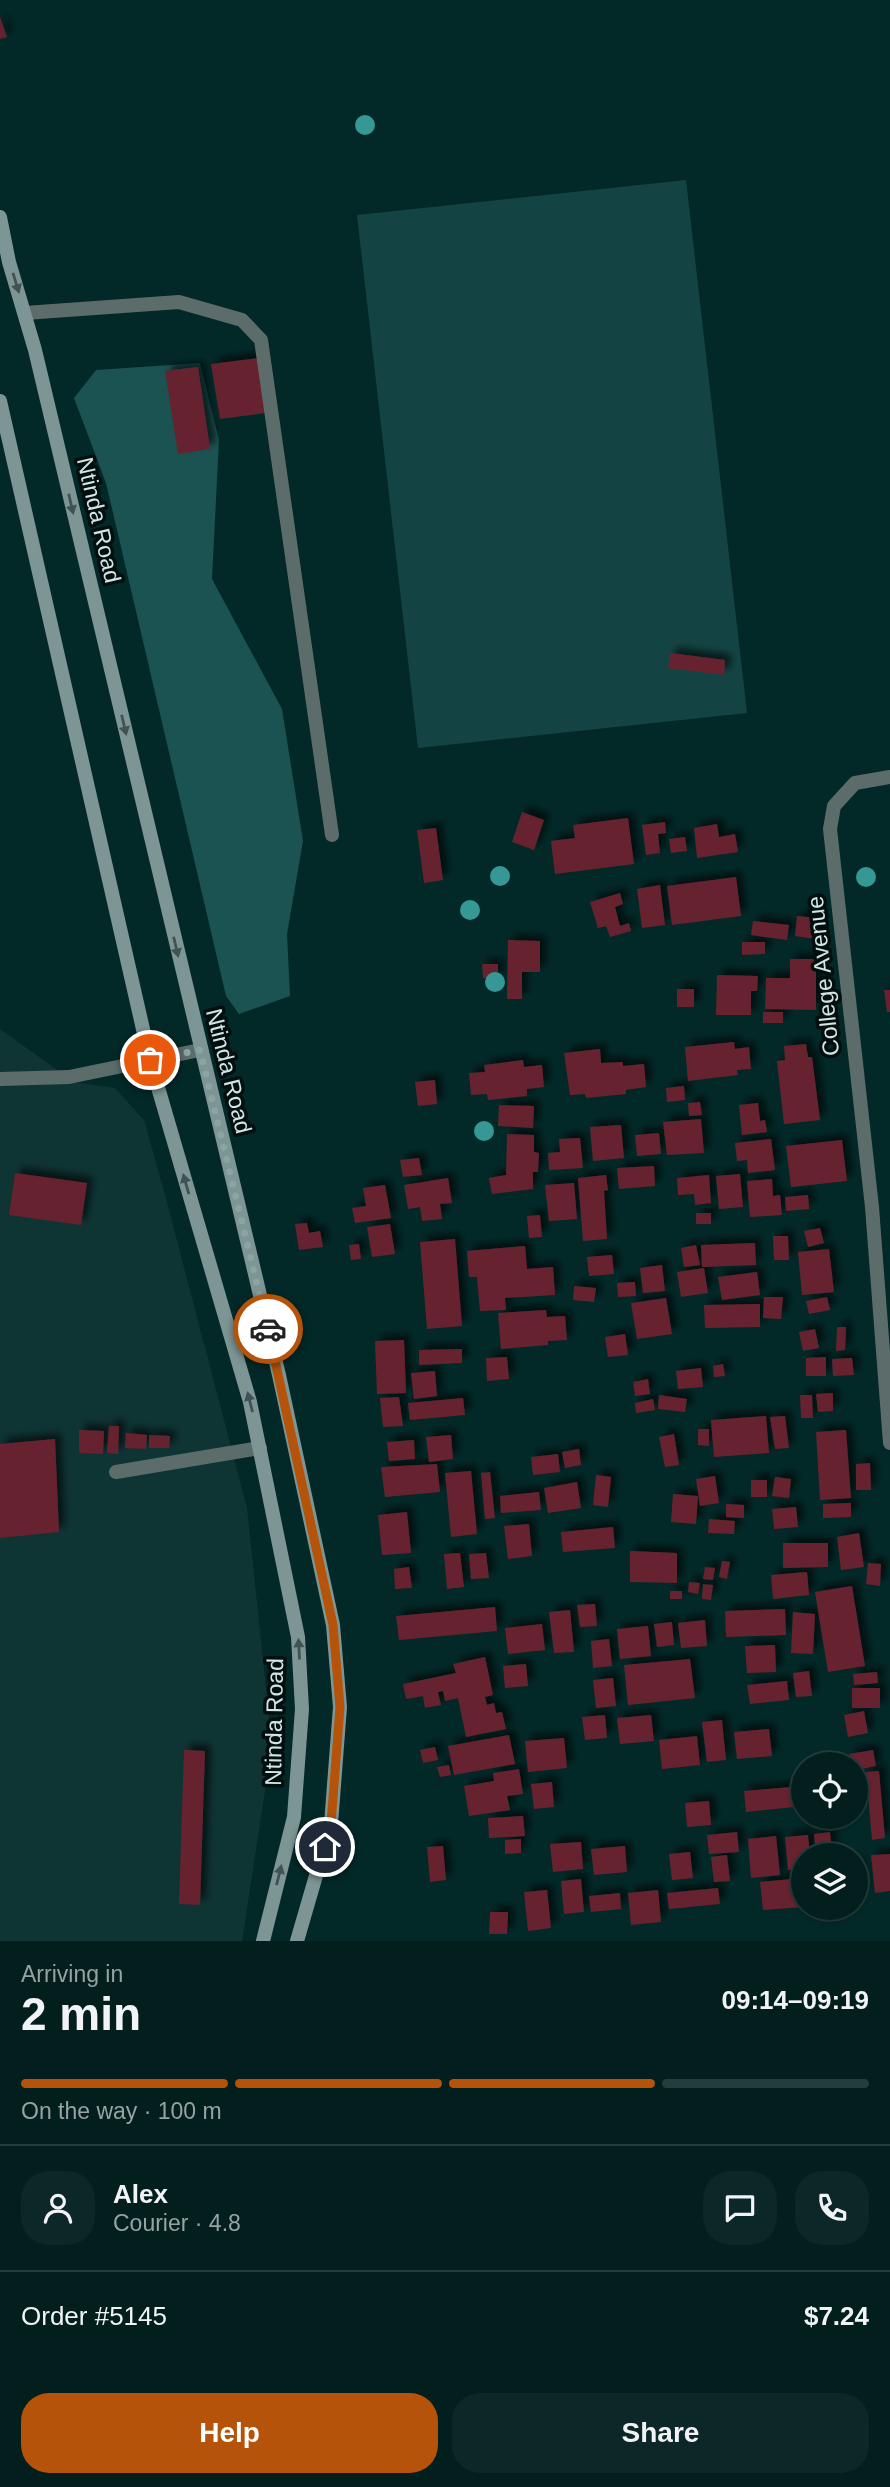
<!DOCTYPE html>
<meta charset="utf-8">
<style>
:root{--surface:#021f1e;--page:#0c2727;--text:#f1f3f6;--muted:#96a2a4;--line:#233d3c;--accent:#b45309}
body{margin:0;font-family:Helvetica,sans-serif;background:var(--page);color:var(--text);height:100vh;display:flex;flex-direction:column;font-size:26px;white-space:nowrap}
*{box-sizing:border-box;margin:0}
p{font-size:23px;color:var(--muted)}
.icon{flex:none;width:38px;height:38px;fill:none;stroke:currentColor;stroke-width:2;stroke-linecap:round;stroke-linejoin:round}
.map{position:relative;height:1941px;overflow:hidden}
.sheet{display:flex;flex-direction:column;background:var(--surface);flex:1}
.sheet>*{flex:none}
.tools{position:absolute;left:791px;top:1752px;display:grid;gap:14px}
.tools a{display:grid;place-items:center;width:77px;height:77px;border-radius:50%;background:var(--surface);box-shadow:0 2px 5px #0004,0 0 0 2px var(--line);font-size:35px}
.pin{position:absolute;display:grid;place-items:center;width:60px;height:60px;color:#fff;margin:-30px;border:4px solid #fff;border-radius:50%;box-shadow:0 2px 7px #0007}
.courier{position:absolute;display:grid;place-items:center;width:70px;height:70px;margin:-35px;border:5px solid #b45309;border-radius:50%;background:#fff;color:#222;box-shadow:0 2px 9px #0007}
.head em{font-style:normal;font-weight:800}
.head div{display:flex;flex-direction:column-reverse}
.head{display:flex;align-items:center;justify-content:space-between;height:119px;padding:0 21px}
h1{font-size:46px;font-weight:800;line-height:52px}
.bar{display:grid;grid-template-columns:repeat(4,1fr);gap:10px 7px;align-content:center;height:84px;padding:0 21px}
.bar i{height:9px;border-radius:5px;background:var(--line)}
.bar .current{background:var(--accent)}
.bar p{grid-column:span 4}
.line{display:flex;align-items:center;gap:18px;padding:0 21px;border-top:2px solid var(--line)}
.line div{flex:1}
.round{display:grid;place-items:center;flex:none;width:74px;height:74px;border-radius:28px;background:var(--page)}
.button{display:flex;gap:14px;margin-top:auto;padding:14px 21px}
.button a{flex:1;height:80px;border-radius:28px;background:var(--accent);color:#fff;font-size:28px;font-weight:800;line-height:80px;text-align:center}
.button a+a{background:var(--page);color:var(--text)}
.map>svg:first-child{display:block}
.built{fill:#0f3434}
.green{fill:#134443}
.forest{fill:#1b5352}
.building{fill:#66242f;filter:url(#shadow)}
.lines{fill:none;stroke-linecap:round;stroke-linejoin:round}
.service{stroke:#5c6c6b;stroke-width:14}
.minor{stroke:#5c6c6b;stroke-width:14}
.secondary{stroke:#7d9695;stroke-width:14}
.tree{fill:#359895}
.oneway{fill:#405252}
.done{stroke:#89a4a3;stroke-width:7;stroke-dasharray:0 12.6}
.route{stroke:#b45309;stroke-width:9}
.labels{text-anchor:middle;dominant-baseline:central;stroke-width:7;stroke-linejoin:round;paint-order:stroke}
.street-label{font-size:23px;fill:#d2e6e5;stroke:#020f0e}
</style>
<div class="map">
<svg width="890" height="1941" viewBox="0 0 890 1941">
<defs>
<filter id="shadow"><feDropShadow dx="6" dy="-6" stdDeviation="3.5" flood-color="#0009"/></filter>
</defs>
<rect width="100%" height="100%" fill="#022928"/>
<path class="built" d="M0,1029L74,1082L115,1088L144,1120L164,1191L247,1508L272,1745L242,1941H0Z"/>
<path class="green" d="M686,180L747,713L418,748L357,215Z"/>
<path class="forest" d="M200,363L219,440L212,579L282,709L303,841L287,934L290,996L239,1014L226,996L106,483L74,398L96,370Z"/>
<g class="building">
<path d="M0,17L7,37L0,39Z"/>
<path d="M259,358L266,413L220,419L211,364Z"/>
<path d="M198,367L210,449L178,454L165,371Z"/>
<path d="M670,653L725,660L724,675L668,668Z"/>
<path d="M522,812L544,820L534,850L512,842Z"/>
<path d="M628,818L634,864L555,874L551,841L575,838L573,825Z"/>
<path d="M665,822L666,833L658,834L660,853L646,855L642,825Z"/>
<path d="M717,824L719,837L735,834L738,852L697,858L694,828Z"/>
<path d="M436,828L443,880L424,883L417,830Z"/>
<path d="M685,837L687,851L671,853L669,839Z"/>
<path d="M736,877L741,916L672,925L667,886Z"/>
<path d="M660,885L665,925L642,928L637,889Z"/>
<path d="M620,893L623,904L615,907L620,926L629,923L631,931L610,937L606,926L598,928L590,902Z"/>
<path d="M797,916L818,918L816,939L795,936Z"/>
<path d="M753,921L789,925L787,940L751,935Z"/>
<path d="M508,940L540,941V972H522V999H507Z"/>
<path d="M742,942H765V954L742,955Z"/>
<path d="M790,959H816V1010L765,1009L766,978H790Z"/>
<path d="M482,964H498V978H483Z"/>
<path d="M717,975L758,976L757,991H751V1015H716Z"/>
<rect x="677" y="989" width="17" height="18"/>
<path d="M884,990H890V1012H887Z"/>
<rect x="763" y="1012" width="20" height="11"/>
<path d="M734,1042L735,1049L749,1047L751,1069L737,1070L738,1075L688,1081L685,1047Z"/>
<path d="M806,1044L808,1057H812L820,1120L784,1124L777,1061L785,1060L784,1046Z"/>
<path d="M600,1049L601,1063L623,1062V1066L644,1064L646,1087L626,1090V1094L586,1098L585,1094L570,1095L564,1053Z"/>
<path d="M523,1060L524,1067L542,1065L544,1087L527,1089V1096L488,1100L487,1094L471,1095L469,1073L485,1072L484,1065Z"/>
<path d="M435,1080L437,1104L418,1106L415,1082Z"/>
<path d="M684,1086L685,1100L667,1102L666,1088Z"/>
<path d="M700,1102L702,1115L689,1116L688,1103Z"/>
<path d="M758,1103L760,1121L765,1120L767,1132L742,1135L739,1105Z"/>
<path d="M499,1105L534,1106L533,1128L498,1126Z"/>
<path d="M701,1119L704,1153L667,1155L663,1122Z"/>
<path d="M621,1125L624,1158L593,1161L590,1127Z"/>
<path d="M659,1133L661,1154L637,1156L635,1135Z"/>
<path d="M507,1134L534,1135V1152L539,1153L538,1172H533V1189L492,1194L489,1178L506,1175Z"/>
<path d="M580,1138L583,1168L549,1170L548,1153L560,1152L559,1139Z"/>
<path d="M771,1139L775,1170L748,1173L747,1160L737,1161L735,1143Z"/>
<path d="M842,1140L847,1181L791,1187L786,1146Z"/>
<path d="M419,1158L422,1175L403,1177L400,1160Z"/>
<path d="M654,1166L655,1186L619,1189L617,1168Z"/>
<path d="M15,1173L87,1183L81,1225L9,1215Z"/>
<path d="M740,1174L743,1207L719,1209L716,1176Z"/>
<path d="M606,1175L608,1190L604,1191L607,1239L583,1241L578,1178Z"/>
<path d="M709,1175L711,1203L695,1205L694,1194L678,1195L677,1178Z"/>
<path d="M448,1178L452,1203L440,1204L442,1219L422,1221L420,1207L408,1209L404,1185Z"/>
<path d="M772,1179L773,1196L780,1195L782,1215L750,1217L747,1181Z"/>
<path d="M574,1183L577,1219L549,1221L545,1185Z"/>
<path d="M385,1185L391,1218L355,1223L352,1208L366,1206L363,1188Z"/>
<path d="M808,1195L809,1209L786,1211L785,1197Z"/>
<rect x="696" y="1213" width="15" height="11"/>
<path d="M540,1215L542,1237L529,1238L527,1216Z"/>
<path d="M307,1223L309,1233L320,1231L323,1247L299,1250L295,1224Z"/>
<path d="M390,1224L395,1254L372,1257L367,1227Z"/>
<path d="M820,1228L824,1243L808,1247L804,1231Z"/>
<path d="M773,1236H788L789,1260H774Z"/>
<path d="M455,1239L462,1326L427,1329L420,1242Z"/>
<path d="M755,1243L756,1265L702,1267L701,1245Z"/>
<path d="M359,1244L361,1259L351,1260L349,1245Z"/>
<path d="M696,1245L700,1265L684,1267L681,1248Z"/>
<path d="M525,1246L527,1269L553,1267L555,1295L505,1298L506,1310L480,1311L477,1277H469L467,1251Z"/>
<path d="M829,1249L834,1292L802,1295L798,1252Z"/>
<path d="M612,1255L614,1274L589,1276L587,1257Z"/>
<path d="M662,1265L665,1291L643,1293L640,1268Z"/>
<path d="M704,1268L708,1293L681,1297L677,1272Z"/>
<path d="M757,1272L760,1295L722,1300L718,1277Z"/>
<path d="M635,1282L636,1296L618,1297L617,1283Z"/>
<path d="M574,1286L596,1288L594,1302L573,1300Z"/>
<path d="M764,1297H783L781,1319L763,1318Z"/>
<path d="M827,1297L830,1310L809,1314L806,1301Z"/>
<path d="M666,1298L672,1334L637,1339L631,1303Z"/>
<path d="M760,1304V1327L705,1328L704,1305Z"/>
<path d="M546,1310L547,1317L565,1316L567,1340L548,1341V1345L501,1349L498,1313Z"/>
<path d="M837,1327H846L845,1350L836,1351Z"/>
<path d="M815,1329L819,1348L803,1351L799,1332Z"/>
<path d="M625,1334L628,1355L608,1357L605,1337Z"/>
<path d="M404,1340L406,1393L377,1394L375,1341Z"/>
<path d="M462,1349V1363L419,1365V1350Z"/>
<path d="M507,1357L509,1379L487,1381L486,1358Z"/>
<path d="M826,1357V1376H806V1358Z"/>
<path d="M852,1358L854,1375L833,1376L832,1359Z"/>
<path d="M723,1364L725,1376L714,1377L713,1366Z"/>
<path d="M701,1368L703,1387L678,1389L676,1371Z"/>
<path d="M435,1371L437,1396L414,1399L411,1373Z"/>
<path d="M648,1379L650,1394L635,1396L633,1382Z"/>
<path d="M833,1393V1411L818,1412L816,1394Z"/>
<path d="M659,1395L687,1399L685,1412L658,1409Z"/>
<path d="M800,1395H812L813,1418H801Z"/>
<path d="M399,1397L403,1426L383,1427L380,1398Z"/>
<path d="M463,1398L465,1415L410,1420L408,1403Z"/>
<path d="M653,1399L655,1410L636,1413L635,1403Z"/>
<path d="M766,1416L769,1453L714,1457L711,1420Z"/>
<path d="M785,1416L789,1448L775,1449L770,1417Z"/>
<path d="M109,1426H119L118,1454L107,1453Z"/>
<path d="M698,1429H709V1446L698,1445Z"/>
<path d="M79,1430L104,1431L103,1454L79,1453Z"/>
<path d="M846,1430L851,1498L820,1500L816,1432Z"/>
<path d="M126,1433L147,1435L146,1449L125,1448Z"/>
<path d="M674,1434L679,1465L665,1467L659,1437Z"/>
<path d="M149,1435L170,1436L169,1448H149Z"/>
<path d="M451,1435L453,1459L429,1462L426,1437Z"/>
<path d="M55,1439L59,1532L0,1538V1444Z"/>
<path d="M414,1440L415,1459L389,1461L387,1442Z"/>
<path d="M579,1449L581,1465L565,1468L562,1452Z"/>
<path d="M558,1454L560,1472L533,1475L531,1457Z"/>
<path d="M870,1463L871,1490H856V1464Z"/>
<path d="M437,1464L440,1492L385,1497L381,1467Z"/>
<path d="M471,1471L477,1534L451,1537L445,1473Z"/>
<path d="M490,1472L495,1518L485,1519L481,1473Z"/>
<path d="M596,1475L611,1477L608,1507L593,1505Z"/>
<path d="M715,1476L719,1503L700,1506L696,1479Z"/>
<path d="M775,1477L791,1479L789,1498L772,1496Z"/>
<rect x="751" y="1480" width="16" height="17"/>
<path d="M577,1482L581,1508L548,1513L544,1488Z"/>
<path d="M539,1492L541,1510L501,1513L500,1496Z"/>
<path d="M673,1494L698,1496L696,1524L671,1522Z"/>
<path d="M851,1503V1517L823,1518V1504Z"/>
<path d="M726,1504L744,1505V1518L726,1517Z"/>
<path d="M796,1507L798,1527L774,1529L772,1509Z"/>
<path d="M407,1512L411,1553L382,1555L378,1515Z"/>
<path d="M709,1519L735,1521L734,1534L708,1533Z"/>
<path d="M529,1524L532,1556L508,1559L504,1526Z"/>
<path d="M613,1527L615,1548L563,1552L561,1532Z"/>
<path d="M859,1533L864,1567L841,1570L837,1537Z"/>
<path d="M783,1543H828V1567L783,1568Z"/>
<path d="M630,1551L677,1553V1583L630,1582Z"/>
<path d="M460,1553L464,1587L447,1589L444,1554Z"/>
<path d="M486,1553L489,1578L471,1579L469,1554Z"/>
<path d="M722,1561L730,1562L727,1579L719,1577Z"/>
<path d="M868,1563L881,1564L880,1586L866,1584Z"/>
<path d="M409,1567L412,1588L395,1589L394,1569Z"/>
<path d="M705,1567L715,1568L713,1580L703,1579Z"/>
<path d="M807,1572L809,1595L773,1599L771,1575Z"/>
<path d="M689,1582L700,1583L698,1594L688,1592Z"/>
<path d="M703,1584L713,1585L711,1600L702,1599Z"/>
<path d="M852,1586L865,1666L828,1672L815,1592Z"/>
<rect x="670" y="1591" width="12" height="8"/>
<path d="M595,1604L597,1626L580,1627L577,1605Z"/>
<path d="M495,1607L497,1631L399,1640L396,1616Z"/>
<path d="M785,1609L786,1635L726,1637L725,1611Z"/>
<path d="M570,1610L574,1652L554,1653L549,1612Z"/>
<path d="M793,1612L815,1614L813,1654L791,1653Z"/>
<path d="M705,1620L707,1646L681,1648L678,1623Z"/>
<path d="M672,1622L674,1645L657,1647L654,1624Z"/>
<path d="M542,1624L545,1650L508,1654L505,1628Z"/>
<path d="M648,1626L651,1656L620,1659L617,1629Z"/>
<path d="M609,1639L612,1666L593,1668L591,1641Z"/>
<path d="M775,1645L776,1672L747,1673L745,1646Z"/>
<path d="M485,1657L493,1695L485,1697L487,1705L494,1703L496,1713L502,1712L506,1729L466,1737L458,1698L445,1701L443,1691L438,1692L441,1705L425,1708L423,1696L406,1699L403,1684L456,1673L453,1664Z"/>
<path d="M690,1659L695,1698L628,1705L624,1665Z"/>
<path d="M526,1664L528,1686L505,1688L503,1666Z"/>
<path d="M809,1671L812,1696L796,1697L793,1673Z"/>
<path d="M877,1672L878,1683L854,1685L853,1674Z"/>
<path d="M613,1678L616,1706L596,1708L593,1680Z"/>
<path d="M787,1681L789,1700L750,1704L747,1685Z"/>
<rect x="852" y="1688" width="28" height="20"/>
<path d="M864,1711L868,1733L848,1737L844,1715Z"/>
<path d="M605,1715L607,1738L585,1740L582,1717Z"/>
<path d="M651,1715L654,1741L620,1744L617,1718Z"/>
<path d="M722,1720L726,1760L707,1762L702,1722Z"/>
<path d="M769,1729L772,1756L737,1759L734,1732Z"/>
<path d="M509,1735L515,1764L454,1775L448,1746Z"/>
<path d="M697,1736L700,1765L662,1769L659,1740Z"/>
<path d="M564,1738L567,1768L528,1772L525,1741Z"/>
<path d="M435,1747L438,1760L423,1763L420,1750Z"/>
<path d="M184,1750L205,1751L200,1905L179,1904Z"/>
<path d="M873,1750L876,1766L856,1770V1764H851L849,1754Z"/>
<path d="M449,1765L451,1775L440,1777L437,1767Z"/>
<path d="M519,1769L523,1794L507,1796L510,1810L469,1816L464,1786L494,1781L493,1773Z"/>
<path d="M879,1771L885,1838L872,1840L866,1772Z"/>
<path d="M552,1782L554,1807L534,1809L531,1784Z"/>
<path d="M803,1786V1806L746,1812L744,1791Z"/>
<path d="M709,1801L711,1825L687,1827L685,1803Z"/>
<path d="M523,1816L525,1836L489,1838L488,1818Z"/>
<path d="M737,1832L739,1852L709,1854L707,1835Z"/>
<path d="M830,1832L832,1855H816L814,1834Z"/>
<path d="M808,1835L810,1855H803V1868L788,1870L785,1837Z"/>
<path d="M776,1836L780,1875L751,1878L748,1839Z"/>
<path d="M521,1839V1853L505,1854V1840Z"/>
<path d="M581,1842L583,1869L553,1872L550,1844Z"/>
<path d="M443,1846L446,1880L430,1882L427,1847Z"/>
<path d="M625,1846L627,1872L594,1875L591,1849Z"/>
<path d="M690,1852L693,1878L672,1880L669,1854Z"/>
<path d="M890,1854V1891L875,1893L871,1855Z"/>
<path d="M727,1855L730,1881L714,1882L711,1857Z"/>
<path d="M859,1862L862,1892L856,1893V1863Z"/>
<path d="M803,1878V1907L763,1910L760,1882Z"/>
<path d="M581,1879L584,1912L564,1914L561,1881Z"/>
<path d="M718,1888L720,1904L669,1909L667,1893Z"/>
<path d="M547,1890L551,1928L528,1931L524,1892Z"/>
<path d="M658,1890L661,1922L631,1925L628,1893Z"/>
<path d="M620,1893L621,1909L591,1912L589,1896Z"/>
<path d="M490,1912H508L507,1934H489Z"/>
</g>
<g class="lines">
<g class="service">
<path d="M25,313L179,302L242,320L261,340L332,835"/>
<path d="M0,1079L69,1077L200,1050"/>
<path d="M116,1472L260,1448"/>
</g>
<path class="minor" d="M890,777L855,783L834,806L830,829L872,1207L890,1443"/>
<g class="secondary">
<path d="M0,217L9,262L35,350L279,1375L333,1625L340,1707L331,1824L297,1941"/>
<path d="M0,401L150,1060L250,1402L298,1637L302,1709L294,1817L263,1941"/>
</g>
</g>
<g class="tree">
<circle cx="365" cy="125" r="10"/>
<circle cx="500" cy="876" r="10"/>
<circle cx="866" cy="877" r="10"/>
<circle cx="470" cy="910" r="10"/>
<circle cx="495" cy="982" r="10"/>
<circle cx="484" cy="1131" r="10"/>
</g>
<defs><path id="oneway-solid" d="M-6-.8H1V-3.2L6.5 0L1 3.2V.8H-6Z" transform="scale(1.75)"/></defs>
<g class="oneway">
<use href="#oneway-solid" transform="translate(16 283) rotate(73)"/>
<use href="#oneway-solid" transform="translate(71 504) rotate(77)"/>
<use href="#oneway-solid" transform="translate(124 725) rotate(77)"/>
<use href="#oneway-solid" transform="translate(176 947) rotate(77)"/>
<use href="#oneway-solid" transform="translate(186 1184) rotate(-106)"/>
<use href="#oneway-solid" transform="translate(250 1402) rotate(-104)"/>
<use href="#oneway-solid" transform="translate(299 1649) rotate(-93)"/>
<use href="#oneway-solid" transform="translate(279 1875) rotate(-76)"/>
</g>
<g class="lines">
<path class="done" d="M150,1060L200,1050L268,1329"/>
<path class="route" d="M268,1329L333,1625L340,1707L331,1824L325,1847"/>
</g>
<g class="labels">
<g class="street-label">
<text transform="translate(99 520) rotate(77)">Ntinda Road</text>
<text transform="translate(823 976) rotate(-96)">College Avenue</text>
<text transform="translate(229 1071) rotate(76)">Ntinda Road</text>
<text transform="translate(274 1722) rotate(-89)">Ntinda Road</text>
</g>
</g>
</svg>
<div class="tools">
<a><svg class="icon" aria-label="locate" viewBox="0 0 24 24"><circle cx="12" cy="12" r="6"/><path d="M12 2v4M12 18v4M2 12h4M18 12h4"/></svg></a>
<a><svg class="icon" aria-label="layers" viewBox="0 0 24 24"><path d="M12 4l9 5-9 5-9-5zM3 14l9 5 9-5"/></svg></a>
</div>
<div class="pin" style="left:150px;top:1060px;background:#ea580c"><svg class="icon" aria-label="bag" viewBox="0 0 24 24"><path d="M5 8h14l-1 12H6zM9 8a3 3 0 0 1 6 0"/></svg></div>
<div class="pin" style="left:325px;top:1847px;background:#1f2937"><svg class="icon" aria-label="home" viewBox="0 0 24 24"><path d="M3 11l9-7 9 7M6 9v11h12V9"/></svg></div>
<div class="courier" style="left:268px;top:1329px"><svg class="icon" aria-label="car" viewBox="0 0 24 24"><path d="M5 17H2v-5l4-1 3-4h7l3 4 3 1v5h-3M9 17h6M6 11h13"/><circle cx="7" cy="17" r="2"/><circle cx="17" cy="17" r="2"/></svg></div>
</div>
<section class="sheet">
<div class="head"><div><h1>2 min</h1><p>Arriving in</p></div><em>09:14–09:19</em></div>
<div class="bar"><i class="current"></i><i class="current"></i><i class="current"></i><i></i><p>On the way · 100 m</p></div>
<div class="line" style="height:126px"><a class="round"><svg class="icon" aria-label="person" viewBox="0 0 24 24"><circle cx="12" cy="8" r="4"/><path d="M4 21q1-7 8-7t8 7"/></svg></a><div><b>Alex</b><p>Courier · 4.8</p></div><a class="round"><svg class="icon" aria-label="chat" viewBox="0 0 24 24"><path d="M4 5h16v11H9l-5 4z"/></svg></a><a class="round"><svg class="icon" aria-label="phone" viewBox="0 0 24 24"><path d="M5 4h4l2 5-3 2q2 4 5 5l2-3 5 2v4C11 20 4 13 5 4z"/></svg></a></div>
<div class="line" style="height:91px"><div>Order #5145</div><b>$7.24</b></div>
<div class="button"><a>Help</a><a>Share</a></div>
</section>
